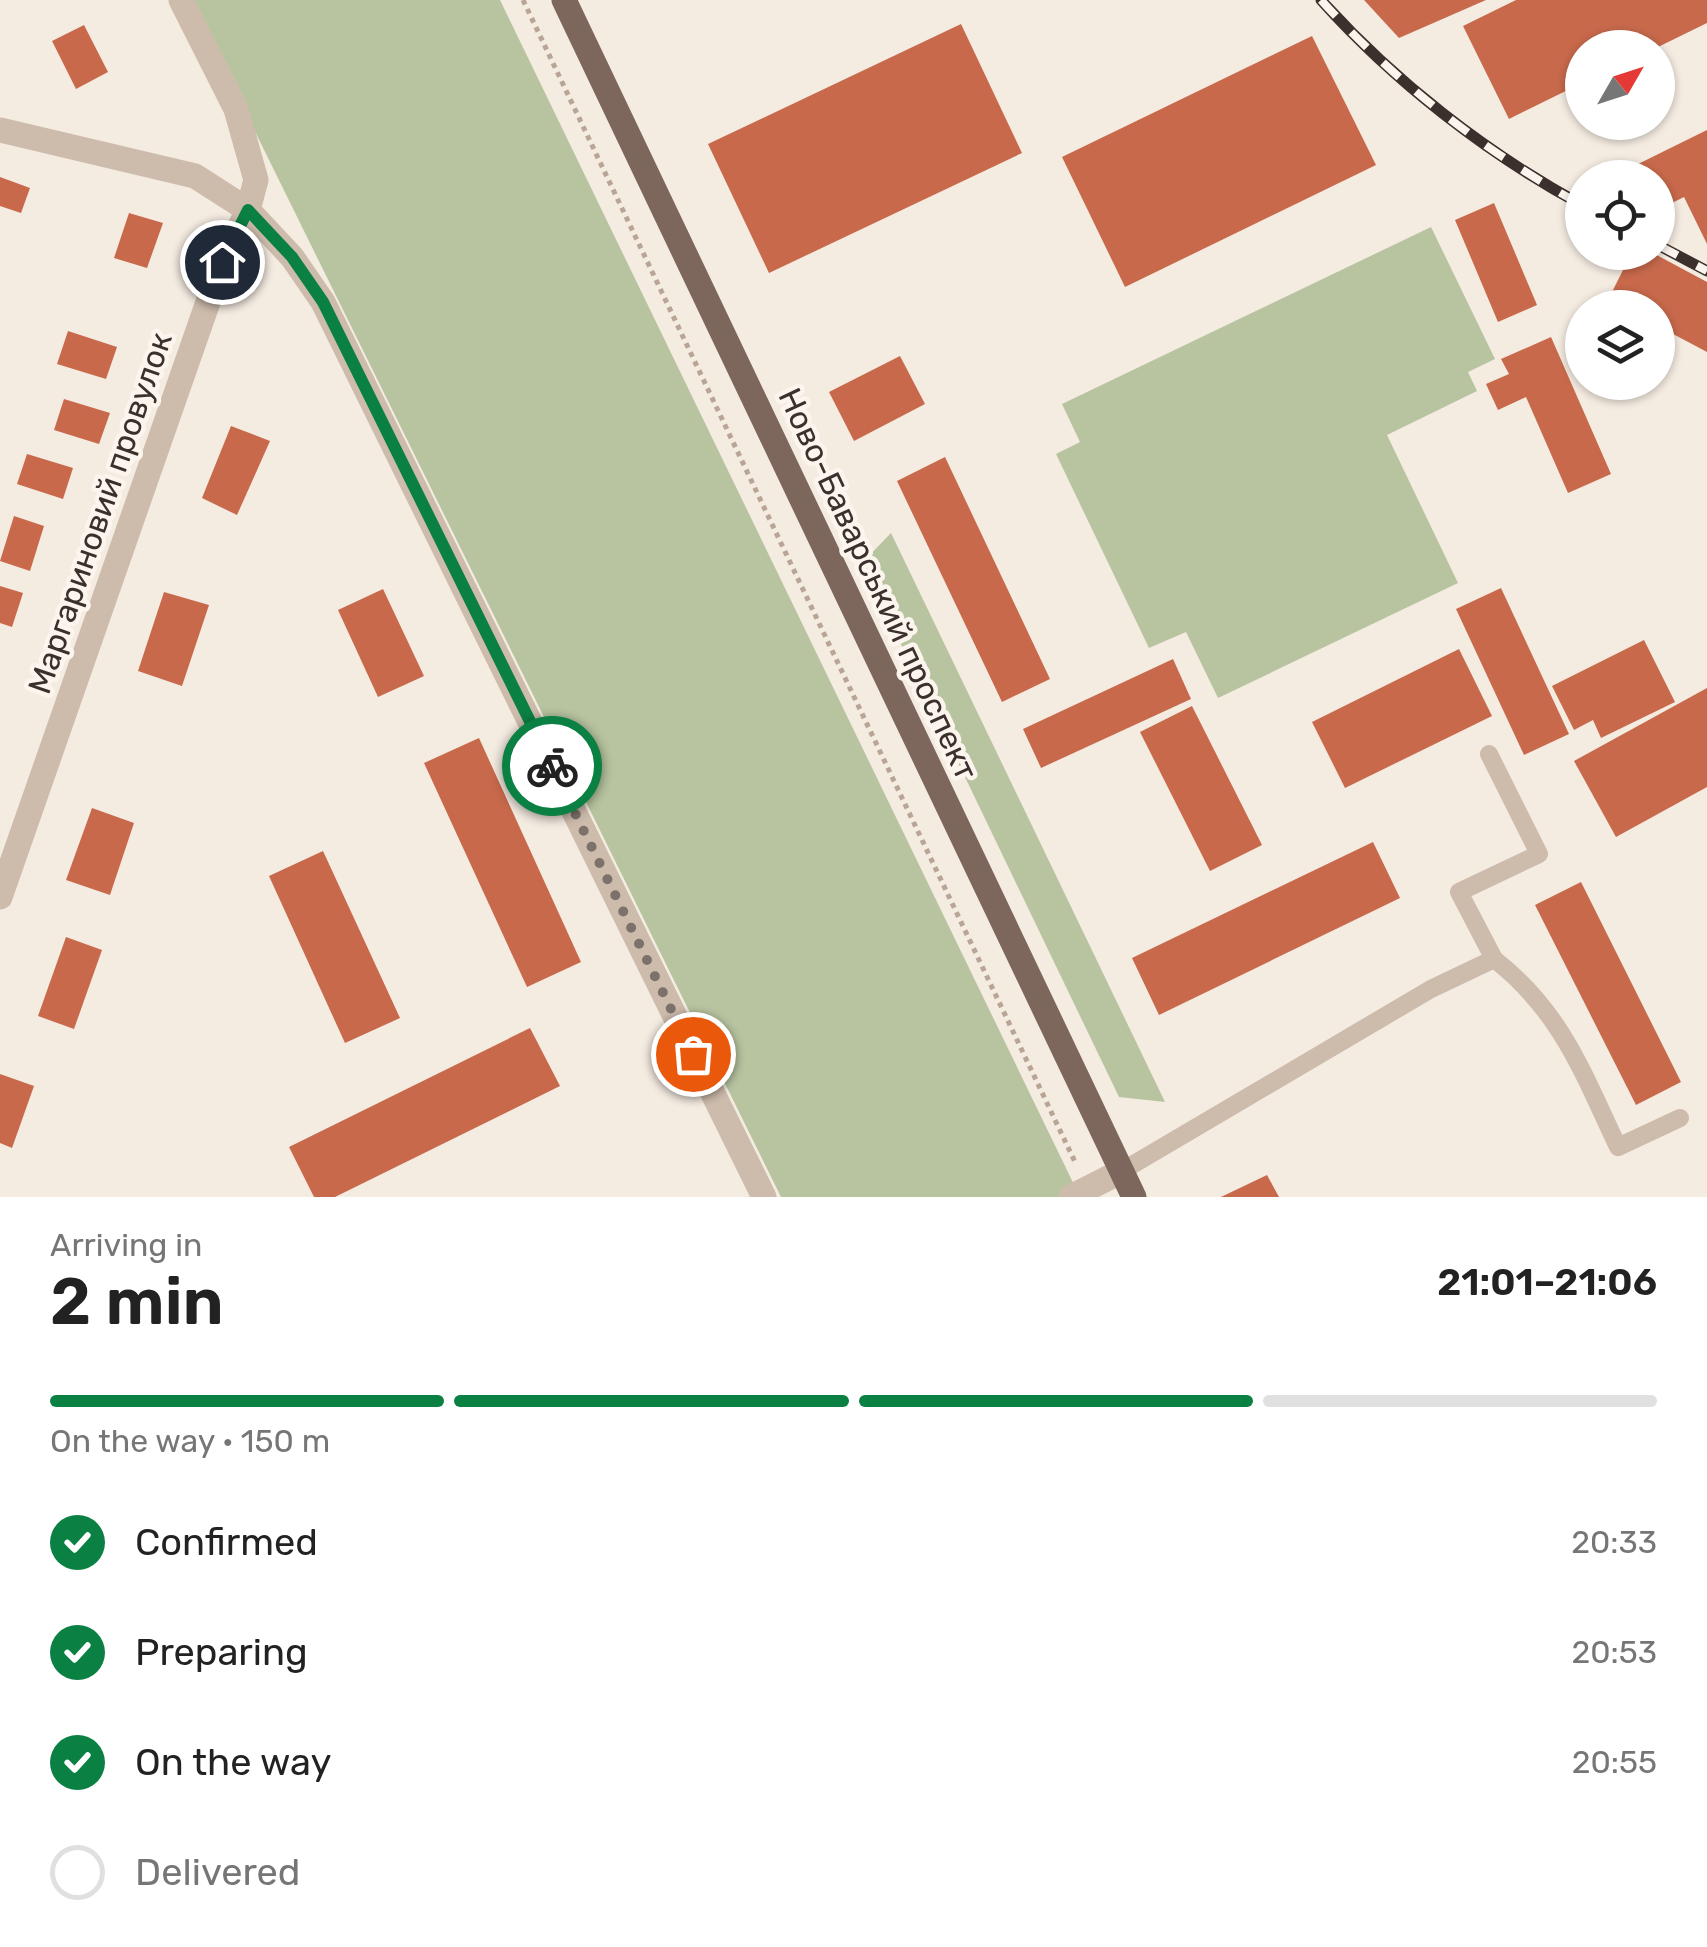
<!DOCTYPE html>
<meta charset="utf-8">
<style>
:root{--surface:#fff;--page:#f6f6f6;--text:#222;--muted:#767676;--line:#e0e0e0;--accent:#0b8043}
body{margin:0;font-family:Rubik,sans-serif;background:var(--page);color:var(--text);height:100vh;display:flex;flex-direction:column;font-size:38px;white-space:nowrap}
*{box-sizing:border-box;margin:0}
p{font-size:32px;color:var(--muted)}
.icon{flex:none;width:55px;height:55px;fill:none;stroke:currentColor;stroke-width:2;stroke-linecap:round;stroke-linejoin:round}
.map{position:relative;height:1197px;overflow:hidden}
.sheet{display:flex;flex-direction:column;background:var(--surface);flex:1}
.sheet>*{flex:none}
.needle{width:65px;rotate:51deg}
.controls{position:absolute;left:1565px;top:30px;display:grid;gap:20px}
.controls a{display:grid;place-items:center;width:110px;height:110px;border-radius:50%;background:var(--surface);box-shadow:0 2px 8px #0004;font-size:50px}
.pin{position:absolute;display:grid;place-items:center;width:85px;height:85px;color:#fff;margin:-42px;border:5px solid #fff;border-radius:50%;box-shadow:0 2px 10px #0007}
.courier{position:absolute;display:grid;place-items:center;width:100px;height:100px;margin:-50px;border:8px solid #0b8043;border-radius:50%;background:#fff;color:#222;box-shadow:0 2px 12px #0007}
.summary em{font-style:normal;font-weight:600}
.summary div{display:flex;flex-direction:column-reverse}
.summary{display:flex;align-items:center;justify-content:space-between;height:170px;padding:0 50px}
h1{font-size:65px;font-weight:600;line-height:75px}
.bar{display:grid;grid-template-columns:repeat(4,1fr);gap:15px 10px;align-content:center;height:120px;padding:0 50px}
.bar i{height:12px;border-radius:8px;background:var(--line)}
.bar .on{background:var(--accent)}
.bar p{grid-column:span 4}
ol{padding:0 50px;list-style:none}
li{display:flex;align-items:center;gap:30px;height:110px}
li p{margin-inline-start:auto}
li .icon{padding:10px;border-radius:50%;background:var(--accent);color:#fff;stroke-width:4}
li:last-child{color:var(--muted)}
li i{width:55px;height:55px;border:5px solid var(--line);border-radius:50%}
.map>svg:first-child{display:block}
.green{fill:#b8c4a0}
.building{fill:#c8694b}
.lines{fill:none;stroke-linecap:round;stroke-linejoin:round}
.path{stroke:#b9a596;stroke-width:5;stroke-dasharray:5 5;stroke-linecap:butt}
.service{stroke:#cdbbac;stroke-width:18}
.minor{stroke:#cdbbac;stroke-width:25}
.primary{stroke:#7d675c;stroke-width:25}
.rail-casing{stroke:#3b302b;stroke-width:11}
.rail{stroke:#fbf5ee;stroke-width:8;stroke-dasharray:22;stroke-linecap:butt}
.done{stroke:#7c716b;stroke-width:10;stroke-dasharray:0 18}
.route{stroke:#0b8043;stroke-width:12}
.labels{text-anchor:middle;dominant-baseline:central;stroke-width:9;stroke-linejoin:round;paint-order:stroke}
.street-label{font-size:32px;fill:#3b302b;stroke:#fbf5ee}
</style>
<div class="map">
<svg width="1707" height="1197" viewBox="0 0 1707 1197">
<rect width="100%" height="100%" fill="#f4ebe1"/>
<g class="green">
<path d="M190,0H500L1080,1197H781Z"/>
<path d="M1431,227L1495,359L1468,372L1477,391L1387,435L1458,583L1218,698L1186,632L1149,648L1056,454L1080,442L1062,404Z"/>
<path d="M891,533L1165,1102L1119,1097L862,563Z"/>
</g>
<g class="building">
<path d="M1364,0H1486L1399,38Z"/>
<path d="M1516,0H1707V23L1656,48H1582V83L1509,119L1463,26Z"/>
<path d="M961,24L1022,153L769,273L708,144Z"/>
<path d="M84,25L108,72L76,89L52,41Z"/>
<path d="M1312,36L1376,165L1125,287L1062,157Z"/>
<path d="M1707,130V244L1684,197L1658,210V178H1637L1632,167Z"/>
<path d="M0,177L30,188L21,213L0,206Z"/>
<path d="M1494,203L1537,305L1498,322L1455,220Z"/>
<path d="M129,213L163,223L147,268L114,258Z"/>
<path d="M1632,252H1651L1707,282V352L1658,326V308H1622L1608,300Z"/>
<path d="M68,331L117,347L106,379L57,364Z"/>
<path d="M1551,337L1611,474L1568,493L1526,397L1498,410L1486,384L1509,374L1501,359Z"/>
<path d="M900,356L925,404L854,441L829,392Z"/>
<path d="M64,399L110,413L99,444L54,430Z"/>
<path d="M231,426L270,441L237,515L202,498Z"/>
<path d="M27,454L73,468L63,499L17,484Z"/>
<path d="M945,457L1050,679L1002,702L897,481Z"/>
<path d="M14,516L44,526L30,571L0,561Z"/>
<path d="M0,586L23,593L12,627L0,623Z"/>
<path d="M1501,588L1569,734L1524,755L1456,609Z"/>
<path d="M383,589L424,676L378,697L338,610Z"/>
<path d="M164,592L209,605L182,686L138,671Z"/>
<path d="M1644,640L1675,702L1601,738L1593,720L1574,730L1552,686Z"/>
<path d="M1459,649L1492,716L1345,788L1312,722Z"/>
<path d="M1173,659L1191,699L1041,768L1023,729Z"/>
<path d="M1707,688V787L1616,837L1574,761Z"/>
<path d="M1192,706L1262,845L1210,871L1140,732Z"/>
<path d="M479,738L581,962L527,987L424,763Z"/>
<path d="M92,808L134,823L110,895L66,880Z"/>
<path d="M1373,842L1400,898L1159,1015L1132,958Z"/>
<path d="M323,851L400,1018L345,1043L269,876Z"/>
<path d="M1581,882L1681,1082L1636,1105L1535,905Z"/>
<path d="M66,937L102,950L74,1029L38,1016Z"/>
<path d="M530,1028L560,1086L335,1197H314L289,1147Z"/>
<path d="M0,1074L34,1086L12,1148L0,1143Z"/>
<path d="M1267,1175L1279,1197H1221Z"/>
</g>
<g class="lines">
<path class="path" d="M523,0L1075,1162"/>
<g class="service">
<path d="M1489,754L1539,854L1459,892L1494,959"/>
<path d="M1122,1171L1431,989L1494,959C1561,1011 1583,1073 1618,1147L1680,1118"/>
</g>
<g class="minor">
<path d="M181,0L236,109L256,180L248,210L292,257L323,302L764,1197"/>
<path d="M0,130L195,176L248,210L222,262L0,897"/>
<path d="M1071,1197L1122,1171"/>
</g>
<path class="primary" d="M564,0L1134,1197"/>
<g class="rail-casing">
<g id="rail">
<path d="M1321,0C1394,81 1486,153 1582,205"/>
<path d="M1658,245L1707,271"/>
</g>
</g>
<use href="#rail" class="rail"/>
</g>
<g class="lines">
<path class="done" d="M552,766L693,1054"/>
<path class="route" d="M222,262L248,210L292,257L323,302L552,766"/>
</g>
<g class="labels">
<g class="street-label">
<text transform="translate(100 513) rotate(-71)">Маргариновий провулок</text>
<text transform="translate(878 584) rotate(65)">Ново-Баварський проспект</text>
</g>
</g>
</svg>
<div class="controls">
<a><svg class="needle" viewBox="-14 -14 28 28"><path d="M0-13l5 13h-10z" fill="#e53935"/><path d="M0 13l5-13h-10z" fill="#767676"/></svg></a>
<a><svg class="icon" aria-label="locate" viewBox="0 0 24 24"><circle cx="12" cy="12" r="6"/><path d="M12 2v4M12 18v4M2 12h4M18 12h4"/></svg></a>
<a><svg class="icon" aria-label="layers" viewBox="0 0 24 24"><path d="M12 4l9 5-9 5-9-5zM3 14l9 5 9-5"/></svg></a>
</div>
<div class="pin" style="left:693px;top:1054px;background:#ea580c"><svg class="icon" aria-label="bag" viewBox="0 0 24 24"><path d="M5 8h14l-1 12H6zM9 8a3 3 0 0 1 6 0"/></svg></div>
<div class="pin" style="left:222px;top:262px;background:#1f2937"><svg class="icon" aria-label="home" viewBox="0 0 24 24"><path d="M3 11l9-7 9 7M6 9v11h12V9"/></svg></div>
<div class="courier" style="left:552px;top:766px"><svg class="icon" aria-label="bike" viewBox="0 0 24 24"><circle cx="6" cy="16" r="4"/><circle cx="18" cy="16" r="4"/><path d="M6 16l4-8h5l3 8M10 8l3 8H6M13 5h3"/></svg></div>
</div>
<section class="sheet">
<div class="summary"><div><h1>2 min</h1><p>Arriving in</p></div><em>21:01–21:06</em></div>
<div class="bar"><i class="on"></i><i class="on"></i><i class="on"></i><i></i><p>On the way · 150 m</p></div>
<ol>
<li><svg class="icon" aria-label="check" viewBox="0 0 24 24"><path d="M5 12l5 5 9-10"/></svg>Confirmed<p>20:33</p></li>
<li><svg class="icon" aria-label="check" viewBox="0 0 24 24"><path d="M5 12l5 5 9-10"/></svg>Preparing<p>20:53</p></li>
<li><svg class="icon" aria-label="check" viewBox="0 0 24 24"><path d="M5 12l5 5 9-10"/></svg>On the way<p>20:55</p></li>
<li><i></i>Delivered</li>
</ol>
</section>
